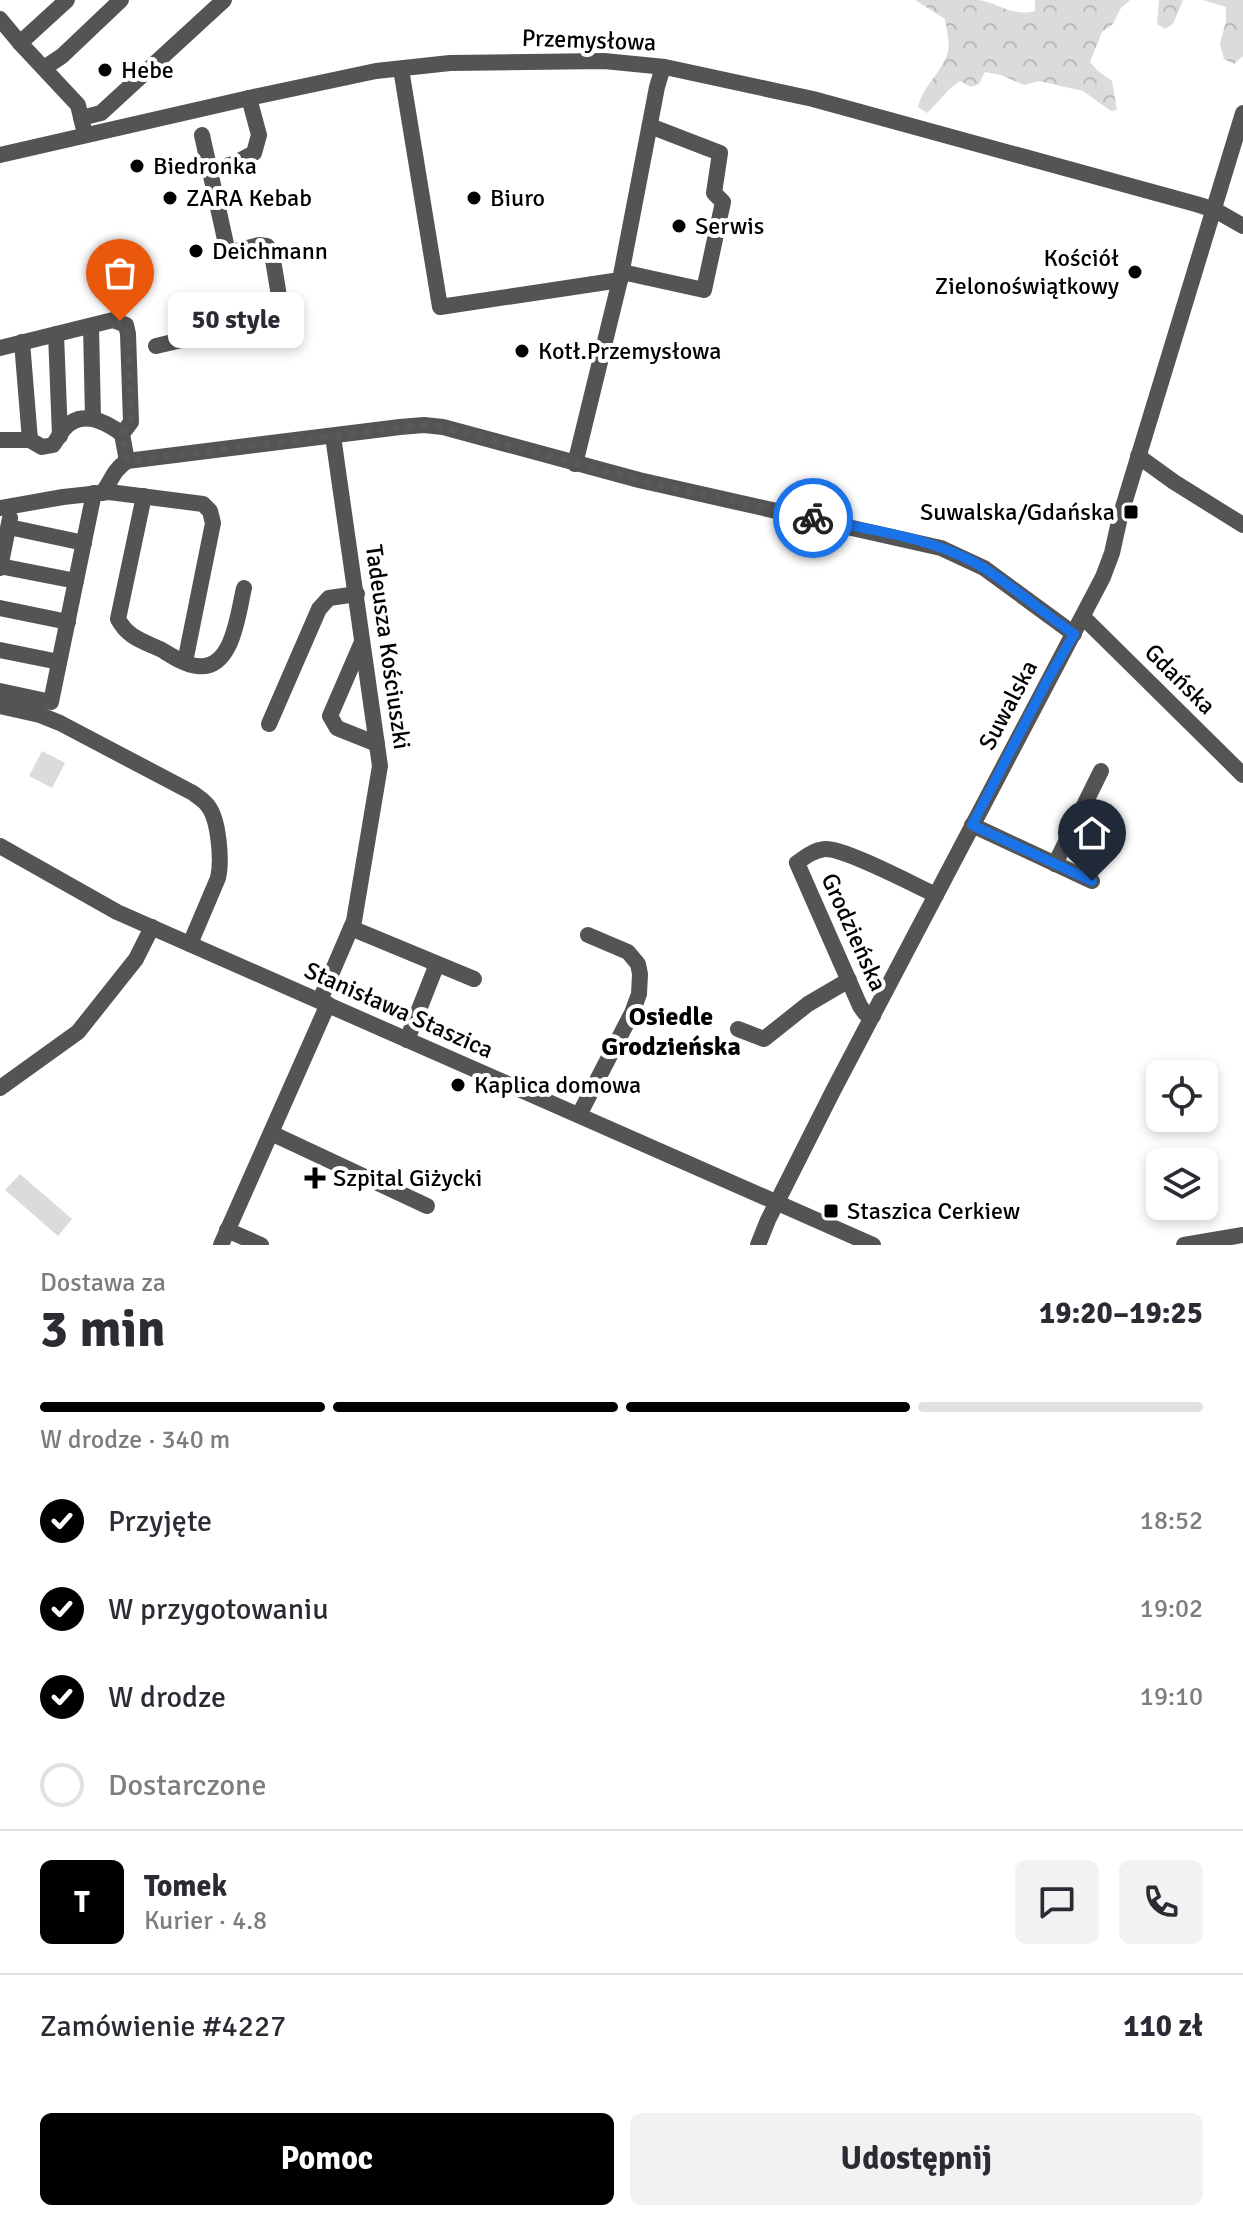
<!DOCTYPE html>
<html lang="pl">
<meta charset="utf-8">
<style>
:root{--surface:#fff;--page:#f2f2f3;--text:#2b2b33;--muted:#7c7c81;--line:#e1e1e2;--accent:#000}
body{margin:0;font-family:Signika,sans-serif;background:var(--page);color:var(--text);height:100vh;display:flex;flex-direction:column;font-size:30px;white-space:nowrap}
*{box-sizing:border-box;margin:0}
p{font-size:26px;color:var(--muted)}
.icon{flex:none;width:44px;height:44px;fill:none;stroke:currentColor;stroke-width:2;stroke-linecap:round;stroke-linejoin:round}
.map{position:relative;height:1245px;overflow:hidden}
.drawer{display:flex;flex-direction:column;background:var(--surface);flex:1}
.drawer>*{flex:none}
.fabs{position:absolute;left:1146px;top:1060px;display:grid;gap:16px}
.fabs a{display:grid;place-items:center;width:72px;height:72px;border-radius:12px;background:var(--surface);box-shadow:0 4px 12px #0003;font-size:40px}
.pin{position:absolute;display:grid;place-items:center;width:68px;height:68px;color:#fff;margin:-82px -34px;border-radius:50% 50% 50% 0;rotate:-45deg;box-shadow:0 0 8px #0007}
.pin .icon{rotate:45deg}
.courier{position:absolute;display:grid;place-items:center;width:80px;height:80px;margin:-40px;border:6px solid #1a73e8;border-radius:50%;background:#fff;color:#222;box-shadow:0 2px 10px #0007}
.bubble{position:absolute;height:56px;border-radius:12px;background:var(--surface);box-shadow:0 4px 12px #0003;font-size:26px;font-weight:800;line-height:56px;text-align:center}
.summary em{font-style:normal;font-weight:800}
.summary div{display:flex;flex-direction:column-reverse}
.summary{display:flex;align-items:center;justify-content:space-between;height:136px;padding:0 40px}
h1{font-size:52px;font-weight:800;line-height:60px}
.bar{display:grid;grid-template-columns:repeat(4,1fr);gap:12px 8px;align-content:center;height:96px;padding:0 40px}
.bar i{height:10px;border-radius:6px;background:var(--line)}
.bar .on{background:var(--accent)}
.bar p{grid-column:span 4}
.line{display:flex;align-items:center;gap:20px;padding:0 40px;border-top:2px solid var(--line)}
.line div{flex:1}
.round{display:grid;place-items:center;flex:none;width:84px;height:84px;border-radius:12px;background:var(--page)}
ol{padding:0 40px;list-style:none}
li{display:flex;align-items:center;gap:24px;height:88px}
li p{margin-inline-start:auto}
li .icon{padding:8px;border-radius:50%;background:var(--accent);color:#fff;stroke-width:4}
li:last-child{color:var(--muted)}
li i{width:44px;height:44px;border:4px solid var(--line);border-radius:50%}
.primary-button{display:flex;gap:16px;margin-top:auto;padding:16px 40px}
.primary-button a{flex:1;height:92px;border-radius:12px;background:var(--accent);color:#fff;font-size:32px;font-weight:800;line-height:92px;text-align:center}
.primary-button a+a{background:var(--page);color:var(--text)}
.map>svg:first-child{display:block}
.green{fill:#dbdbdb}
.forest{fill:url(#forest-crowns)}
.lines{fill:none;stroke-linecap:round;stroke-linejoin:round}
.minor{stroke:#545454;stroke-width:16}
.done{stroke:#595959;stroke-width:8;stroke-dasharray:0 14.4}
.route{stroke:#1a73e8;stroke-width:10}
.poi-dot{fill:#000;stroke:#fff;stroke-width:3}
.labels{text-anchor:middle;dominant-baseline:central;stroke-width:8;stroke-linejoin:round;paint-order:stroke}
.street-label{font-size:24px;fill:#000;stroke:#fff}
.poi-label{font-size:24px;fill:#000;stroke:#fff;text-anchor:start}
.neighbourhood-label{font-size:26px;font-weight:bold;fill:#000;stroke:#fff}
</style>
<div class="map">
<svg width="1243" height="1245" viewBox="0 0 1243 1245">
<defs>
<pattern id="forest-crowns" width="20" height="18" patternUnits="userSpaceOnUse" patternTransform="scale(2)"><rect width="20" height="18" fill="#dbdbdb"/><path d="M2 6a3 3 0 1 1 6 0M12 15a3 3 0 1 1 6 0" fill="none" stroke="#bababa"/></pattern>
</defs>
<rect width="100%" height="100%" fill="#fff"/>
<g class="green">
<path d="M42,751L65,763L52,788L29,776Z"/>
<path d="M20,1174L72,1219L58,1236L5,1190Z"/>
</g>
<g class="forest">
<path d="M915,0C933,0 962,0 979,0C1000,4 1013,17 1035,11V0H1130L1121,8L1113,24L1102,32L1090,62L1098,71L1112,81L1117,110L1111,111L1083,91L1039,81L1024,85L1001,75L985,72L979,84L971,87L960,81C947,89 939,102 927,113L918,107C923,85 943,72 948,51C950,41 946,28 945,19Z"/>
<path d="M1159,0H1183L1173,24L1165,29L1157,24Z"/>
<path d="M1203,0H1243V56L1234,64L1224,59L1220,44L1226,21V7Z"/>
</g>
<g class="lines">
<g class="minor">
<path d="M67,0L20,43L78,105L83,126"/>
<path d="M0,19L20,43"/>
<path d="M44,68L62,56L121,0"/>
<path d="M402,75L440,307L620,280L657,87L663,67"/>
<path d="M81,118L101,113L224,0"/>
<path d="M0,155L249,98L376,71L450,63L604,61L665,67L813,99L1196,204L1215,210L1243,226"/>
<path d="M211,170L233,164L254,153L259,135L249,98"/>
<path d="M622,272L704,290L723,202L714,193L720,153L650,126"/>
<path d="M91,326L93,418"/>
<path d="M56,334L60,436"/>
<path d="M156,346L279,317L282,314L272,254L267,246L259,245L228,253L202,135"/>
<path d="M0,348L113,320L126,325L128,334L131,422L122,434L127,461"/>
<path d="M0,440H30L22,342"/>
<path d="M30,440L42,447L53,445C57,440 60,433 64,429C81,408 106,422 122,434"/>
<path d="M1138,456L1174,482L1243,525"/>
<path d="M575,464L620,280"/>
<path d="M102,493C112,481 112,471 127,461L400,427L424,425L443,427L639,480L941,548L984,568L1074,634"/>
<path d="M144,496L118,619C128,638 143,641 162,650C172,656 185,665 197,666C233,671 238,613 244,588"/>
<path d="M0,508L63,497L109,492L203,504L210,511L213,523L185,662"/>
<path d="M9,527L84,543"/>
<path d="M0,566L76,581"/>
<path d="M0,568L10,518"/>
<path d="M0,608L68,622"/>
<path d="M1083,617L1243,775"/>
<path d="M362,642L330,716L337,728L377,744"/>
<path d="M0,650L59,662"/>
<path d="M0,691L51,702L94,493"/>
<path d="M0,706L40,715L60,723L193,793C198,797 204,800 208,806C219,820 222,861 218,878L190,944"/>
<path d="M269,724L319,609L329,598L357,594"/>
<path d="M972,825L1092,881"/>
<path d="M0,846L117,912L873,1245"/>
<path d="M1055,864L1101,771"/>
<path d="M351,928L474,979"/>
<path d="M320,1000L354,921L380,766L333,436"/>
<path d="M873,1016L865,1013L860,1006L797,863C805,857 814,850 825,849C845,848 914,885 936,895"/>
<path d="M738,1029L764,1039L808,1004L849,980"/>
<path d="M407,1040L437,964"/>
<path d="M0,1088L78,1032L136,959L152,927"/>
<path d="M579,1115L632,1013L639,994L640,974L638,964L628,952L588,935"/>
<path d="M271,1133L427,1206"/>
<path d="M227,1230L261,1245"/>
<path d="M221,1245L328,1004"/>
<path d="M758,1245L768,1220L833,1091L1103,577L1112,553L1120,517L1243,113"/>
<path d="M1184,1245L1243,1235"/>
</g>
</g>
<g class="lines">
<path class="done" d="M120,321L126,325L128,334L131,422L122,434L127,461L424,425L443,427L639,480L813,518"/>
<path class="route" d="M813,518C870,530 934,537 984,568C1015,588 1043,613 1074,634L1047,681L972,825L1092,881"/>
</g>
<g class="poi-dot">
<circle cx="105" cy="70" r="8"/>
<circle cx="137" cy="166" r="8"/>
<circle cx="170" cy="198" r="8"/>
<circle cx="474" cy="198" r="8"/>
<circle cx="679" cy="226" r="8"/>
<circle cx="196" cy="251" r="8"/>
<circle cx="1135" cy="272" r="8"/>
<circle cx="522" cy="351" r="8"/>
<rect x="1123" y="504" width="16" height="16" rx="4"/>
<circle cx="458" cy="1085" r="8"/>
<path d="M311 1166h8v8h8v8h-8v8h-8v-8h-8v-8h8z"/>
<rect x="823" y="1203" width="16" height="16" rx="4"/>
</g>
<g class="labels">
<g class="street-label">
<text transform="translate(589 40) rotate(2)">Przemysłowa</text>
<text transform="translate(388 647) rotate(82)">Tadeusza Kościuszki</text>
<text transform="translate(1180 679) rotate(45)">Gdańska</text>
<text transform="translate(1008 705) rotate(-62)">Suwalska</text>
<text transform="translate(854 932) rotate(66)">Grodzieńska</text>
<text transform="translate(399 1010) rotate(24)">Stanisława Staszica</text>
</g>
<g class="poi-label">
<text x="121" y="70">Hebe</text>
<text x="153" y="166">Biedronka</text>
<text x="186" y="198">ZARA Kebab</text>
<text x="490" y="198">Biuro</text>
<text x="695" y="226">Serwis</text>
<text x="212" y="251">Deichmann</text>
<text x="1119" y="258" text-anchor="end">Kościół<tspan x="1119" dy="28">Zielonoświątkowy</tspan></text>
<text x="538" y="351">Kotł.Przemysłowa</text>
<text x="1115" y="512" text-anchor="end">Suwalska/Gdańska</text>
<text x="474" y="1085">Kaplica domowa</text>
<text x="333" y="1178">Szpital Giżycki</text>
<text x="847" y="1211">Staszica Cerkiew</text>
</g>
<g class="neighbourhood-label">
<text x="671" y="1017">Osiedle<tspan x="671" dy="30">Grodzieńska</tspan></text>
</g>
</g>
</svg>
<div class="fabs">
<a><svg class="icon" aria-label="locate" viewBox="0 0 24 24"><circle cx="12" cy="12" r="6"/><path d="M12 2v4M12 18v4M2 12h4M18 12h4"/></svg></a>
<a><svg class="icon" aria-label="layers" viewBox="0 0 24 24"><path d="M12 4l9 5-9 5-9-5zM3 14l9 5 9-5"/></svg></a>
</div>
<div class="pin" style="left:120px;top:321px;background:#ea580c"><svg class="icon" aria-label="bag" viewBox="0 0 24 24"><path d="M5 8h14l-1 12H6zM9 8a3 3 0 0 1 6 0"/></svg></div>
<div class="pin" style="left:1092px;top:881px;background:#1f2937"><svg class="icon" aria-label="home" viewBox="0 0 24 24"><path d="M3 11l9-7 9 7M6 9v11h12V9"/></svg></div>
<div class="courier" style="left:813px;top:518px"><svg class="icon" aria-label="bike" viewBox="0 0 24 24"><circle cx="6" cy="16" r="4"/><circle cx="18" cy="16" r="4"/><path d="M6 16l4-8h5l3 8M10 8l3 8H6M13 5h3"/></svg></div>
<div class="bubble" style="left:168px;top:292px;width:136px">50 style</div>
</div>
<section class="drawer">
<div class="summary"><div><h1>3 min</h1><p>Dostawa za</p></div><em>19:20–19:25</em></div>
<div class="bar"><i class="on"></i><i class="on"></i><i class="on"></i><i></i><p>W drodze · 340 m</p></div>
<ol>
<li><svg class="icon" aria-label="check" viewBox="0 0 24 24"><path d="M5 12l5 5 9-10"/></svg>Przyjęte<p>18:52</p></li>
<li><svg class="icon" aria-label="check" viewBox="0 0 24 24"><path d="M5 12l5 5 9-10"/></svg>W przygotowaniu<p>19:02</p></li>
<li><svg class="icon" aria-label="check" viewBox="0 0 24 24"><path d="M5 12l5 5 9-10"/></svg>W drodze<p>19:10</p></li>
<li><i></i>Dostarczone</li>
</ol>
<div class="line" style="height:144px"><b class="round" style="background:var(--accent);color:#fff">T</b><div><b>Tomek</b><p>Kurier · 4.8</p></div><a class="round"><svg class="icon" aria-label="chat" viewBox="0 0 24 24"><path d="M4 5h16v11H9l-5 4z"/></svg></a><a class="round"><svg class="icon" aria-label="phone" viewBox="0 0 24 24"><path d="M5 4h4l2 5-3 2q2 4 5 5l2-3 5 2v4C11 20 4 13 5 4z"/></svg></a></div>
<div class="line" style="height:104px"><div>Zamówienie #4227</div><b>110 zł</b></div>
<div class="primary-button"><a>Pomoc</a><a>Udostępnij</a></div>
</section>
